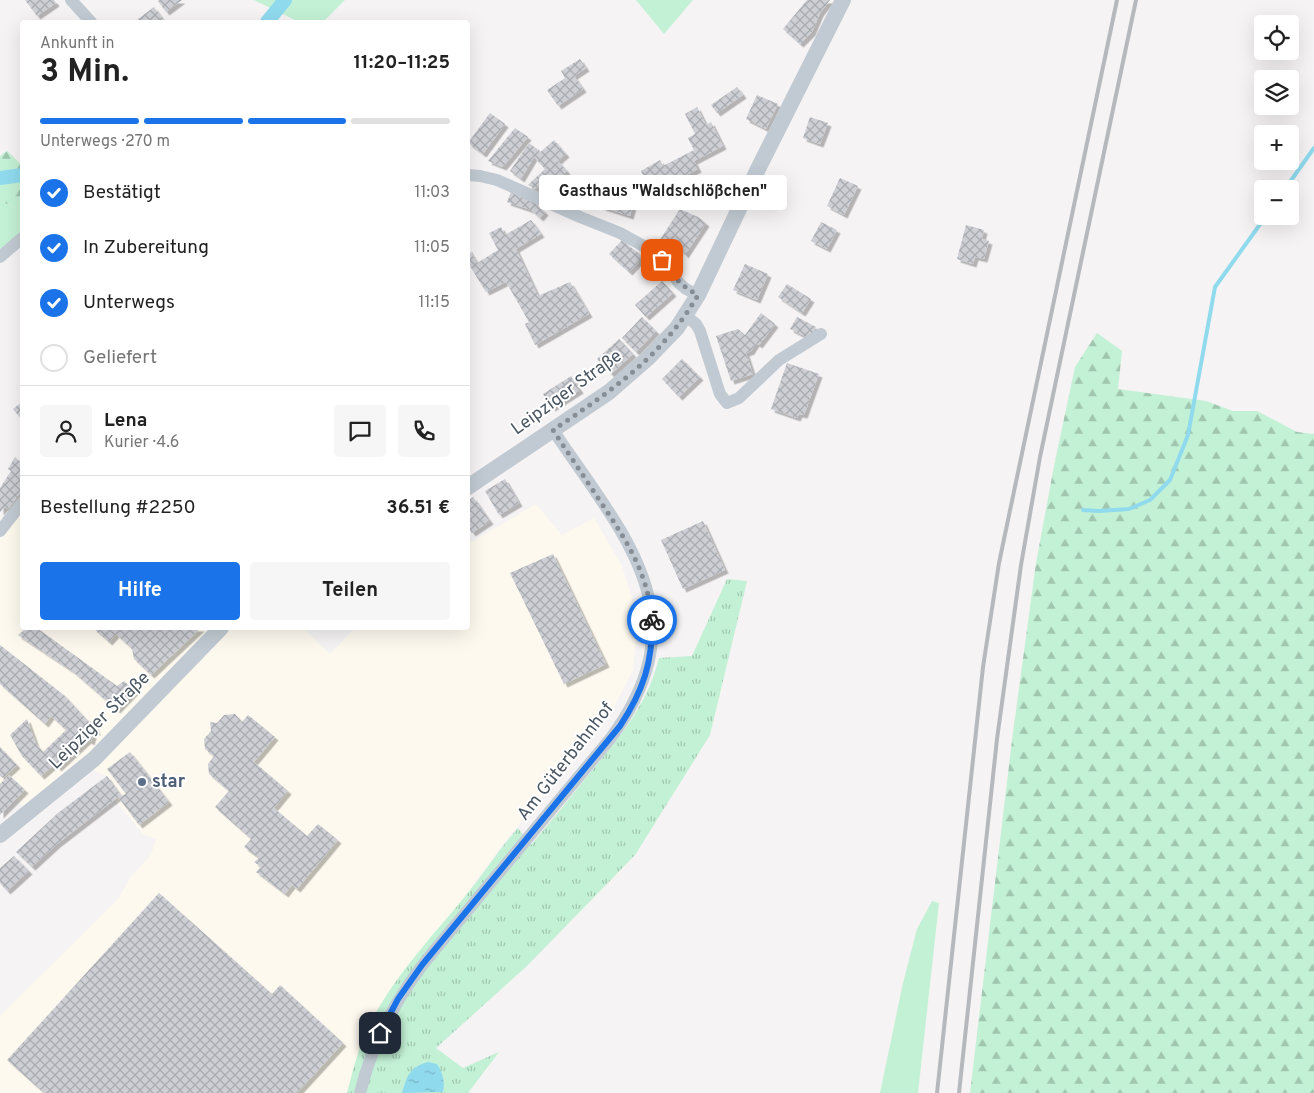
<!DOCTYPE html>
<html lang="de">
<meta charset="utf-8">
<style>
:root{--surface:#fff;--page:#f6f6f6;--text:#222;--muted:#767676;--line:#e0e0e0;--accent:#1a73e8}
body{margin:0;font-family:Overpass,sans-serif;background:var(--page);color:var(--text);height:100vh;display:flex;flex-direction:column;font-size:19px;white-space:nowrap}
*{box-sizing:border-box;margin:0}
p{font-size:16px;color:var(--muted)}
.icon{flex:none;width:28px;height:28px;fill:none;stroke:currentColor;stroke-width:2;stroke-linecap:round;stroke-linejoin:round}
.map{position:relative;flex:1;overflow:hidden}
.side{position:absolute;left:20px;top:20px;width:450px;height:610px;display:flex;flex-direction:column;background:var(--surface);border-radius:5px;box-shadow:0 5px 20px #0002}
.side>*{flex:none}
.controls{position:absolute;left:1254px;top:15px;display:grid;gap:10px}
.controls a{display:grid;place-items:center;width:45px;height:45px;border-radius:5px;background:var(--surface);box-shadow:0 5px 20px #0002;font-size:25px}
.pin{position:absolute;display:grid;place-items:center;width:42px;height:42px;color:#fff;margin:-21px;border-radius:10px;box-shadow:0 2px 8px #0006}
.courier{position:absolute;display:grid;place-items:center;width:50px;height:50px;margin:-25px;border:4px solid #1a73e8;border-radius:50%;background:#fff;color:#222;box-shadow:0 1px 6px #0007}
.bubble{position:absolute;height:35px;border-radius:5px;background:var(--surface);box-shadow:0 5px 20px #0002;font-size:16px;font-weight:700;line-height:35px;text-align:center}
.overview em{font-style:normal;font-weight:700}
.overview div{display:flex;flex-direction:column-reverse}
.overview{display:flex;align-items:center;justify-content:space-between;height:85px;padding:0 20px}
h1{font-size:32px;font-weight:700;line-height:38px}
.bar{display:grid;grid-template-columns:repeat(4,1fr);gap:8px 5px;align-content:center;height:60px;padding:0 20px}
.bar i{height:6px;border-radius:4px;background:var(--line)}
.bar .on{background:var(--accent)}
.bar p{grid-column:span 4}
.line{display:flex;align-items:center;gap:12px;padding:0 20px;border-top:1px solid var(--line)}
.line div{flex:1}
.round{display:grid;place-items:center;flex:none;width:52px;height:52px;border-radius:5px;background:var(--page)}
ol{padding:0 20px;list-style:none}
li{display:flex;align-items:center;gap:15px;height:55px}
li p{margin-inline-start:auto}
li .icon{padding:5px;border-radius:50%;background:var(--accent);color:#fff;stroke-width:4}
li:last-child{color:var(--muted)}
li i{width:28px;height:28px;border:2px solid var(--line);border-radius:50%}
.cta{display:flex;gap:10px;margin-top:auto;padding:10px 20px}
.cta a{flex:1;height:58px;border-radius:5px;background:var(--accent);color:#fff;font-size:20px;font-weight:700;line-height:58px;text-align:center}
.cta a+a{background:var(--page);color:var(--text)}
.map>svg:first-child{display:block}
.commercial{fill:#fdf9ef}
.grass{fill:#c3f1d5}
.forest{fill:url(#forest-firs)}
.park{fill:url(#park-tufts)}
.water{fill:url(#water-ripples)}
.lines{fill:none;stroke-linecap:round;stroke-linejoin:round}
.stream{stroke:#90daee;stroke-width:4}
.canal{stroke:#90daee;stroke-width:14}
.building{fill:url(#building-cross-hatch);filter:url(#shadow)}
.minor{stroke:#c1cad2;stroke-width:12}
.tertiary{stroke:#c1cad2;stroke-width:16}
.rail{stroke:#b5b8bd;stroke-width:4}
.done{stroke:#868d94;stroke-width:5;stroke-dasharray:0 9}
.route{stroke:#1a73e8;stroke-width:6}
.service-dot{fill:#5c6f8a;stroke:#fff;stroke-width:2}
.labels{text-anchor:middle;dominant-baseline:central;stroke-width:4;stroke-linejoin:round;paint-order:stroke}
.street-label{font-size:18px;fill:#4a5661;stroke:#fff}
.service-label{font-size:18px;font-weight:bold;fill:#4e5e75;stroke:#fff;text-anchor:start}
</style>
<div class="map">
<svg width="1314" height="1093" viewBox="0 0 1314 1093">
<defs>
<pattern id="forest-firs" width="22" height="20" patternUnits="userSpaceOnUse" patternTransform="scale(1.25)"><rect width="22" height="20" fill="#c3f1d5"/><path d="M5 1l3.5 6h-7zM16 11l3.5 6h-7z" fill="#a0c6b0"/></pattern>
<pattern id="park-tufts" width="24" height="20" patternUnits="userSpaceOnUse" patternTransform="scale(1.25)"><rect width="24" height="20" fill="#c3f1d5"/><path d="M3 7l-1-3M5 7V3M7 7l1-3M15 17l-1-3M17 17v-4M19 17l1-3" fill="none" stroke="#a0c6b0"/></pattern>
<pattern id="water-ripples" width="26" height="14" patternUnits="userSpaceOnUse" patternTransform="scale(1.25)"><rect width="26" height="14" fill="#90daee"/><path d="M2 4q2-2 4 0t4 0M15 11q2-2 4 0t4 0" fill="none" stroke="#78b4c4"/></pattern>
<pattern id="building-cross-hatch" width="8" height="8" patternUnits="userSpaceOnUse" patternTransform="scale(1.25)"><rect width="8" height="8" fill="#cdcfd5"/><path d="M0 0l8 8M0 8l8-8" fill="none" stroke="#a8abb0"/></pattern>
<filter id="shadow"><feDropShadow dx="3.5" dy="3.5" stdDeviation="0" flood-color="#0004"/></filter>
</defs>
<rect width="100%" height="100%" fill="#f5f3f3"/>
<path class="commercial" d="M22,493V628H303L330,654L355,628H468V544L536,504L562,535L594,518L622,566L632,598L636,636L633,670L610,715L504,843L368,1028L354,1067L347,1093H0V1016L118,899L131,876L151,855L156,839L143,834L115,800L121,795L107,776L97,772L79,760L23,807L0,783V520Z"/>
<g class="grass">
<path d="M254,0H345L323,22H299Z"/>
<path d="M636,0H693L664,34Z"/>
<path d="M0,201L22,210V231L0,249Z"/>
<path d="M932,901L939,903L918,1093H880L903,983L917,929Z"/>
</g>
<g class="forest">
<path d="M7,151L22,165V210L0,201V156Z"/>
<path d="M1097,333L1122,351L1118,389L1206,401L1233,411H1257L1297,432L1314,434V1093H970L1012,740L1036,563L1054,466L1075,367Z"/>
</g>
<path class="park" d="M727,579L747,581L710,735L635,855L527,966L436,1048L463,1068L499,1052L468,1093H347C353,1071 358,1048 368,1028C392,978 432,937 467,894C485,872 499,849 518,828L531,845C551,821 571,797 590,773C620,736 647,706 659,658L692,656Z"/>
<path class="water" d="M428,1062L437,1064C443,1074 445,1081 443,1092L402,1093C407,1075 410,1067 428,1062Z"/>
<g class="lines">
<g class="stream">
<path d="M1285,189L1314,148"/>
<path d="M1083,510L1099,511L1129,509L1150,500L1170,480L1188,435L1215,287L1266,216"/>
</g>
<g class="canal">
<path d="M267,22L285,0"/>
<path d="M0,178L22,175"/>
</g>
</g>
<g class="building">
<path d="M25,0H54L56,3L37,16Z"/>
<path d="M160,0H182L166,12L158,1Z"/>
<path d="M807,0H830L820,13L812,32L800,44L783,29Z"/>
<path d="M154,7L165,22H141L138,19Z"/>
<path d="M580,59L586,68L574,76L583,89L558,106L547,90L565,78L561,71Z"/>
<path d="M737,87L743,95L717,113L711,105Z"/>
<path d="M757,95L778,104L766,129L746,119Z"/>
<path d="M697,107L706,125L711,122L723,146L694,161L698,169L634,202L630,216L602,207L608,186L630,193L647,183L641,171L660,160L663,166L694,150L688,138L695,134L685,114Z"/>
<path d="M490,113L505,124L483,154L468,143Z"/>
<path d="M810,117L828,123L820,144L803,138Z"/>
<path d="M515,128L528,137L503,167L488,161Z"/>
<path d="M554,140L566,154L558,161L567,171L548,188L543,182L535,189L528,185L545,169L534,157L521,179L510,171L529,143L540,151L536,156Z"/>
<path d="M840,178L858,186L844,215L827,206Z"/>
<path d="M511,192L539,201L538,205L545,212L540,218L531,210L507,202Z"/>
<path d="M680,209L698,217L706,223L685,255L678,246L673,243L670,248L659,241Z"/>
<path d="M531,220L541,234L516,249L538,296L570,282L589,314L535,345L525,324L529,322L506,282L486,292L468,263V248L477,263L498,250L489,233L501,227L505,235Z"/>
<path d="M821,222L837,230L827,249L811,241Z"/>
<path d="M966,225L984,230L982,239L989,241L984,259L975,257L973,264L957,259Z"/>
<path d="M622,240L643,257L629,272L609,254Z"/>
<path d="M745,264L768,274L757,300L733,290Z"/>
<path d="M662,281L673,293L646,317L635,305Z"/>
<path d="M787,284L811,299L802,313L778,297Z"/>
<path d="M761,313L775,324L759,345L756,343L751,351L746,353L753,374L731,381L716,336L738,329L745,335Z"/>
<path d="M642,317L656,331L636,352L622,338Z"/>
<path d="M797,317L816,327L810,339L790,329Z"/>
<path d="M619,339L633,354L611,374L597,359Z"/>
<path d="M682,359L700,377L679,397L662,379Z"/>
<path d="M787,363L819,374L804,415L799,414L797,418L771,409Z"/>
<path d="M571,376L580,390L552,408L543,394Z"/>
<path d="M22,402V420L13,409Z"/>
<path d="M15,457L22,463V490L8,509L5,507L0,512V488L11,471L8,469Z"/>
<path d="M505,479L519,503L499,515L485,491Z"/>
<path d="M473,497L490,521L472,533L468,527V501Z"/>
<path d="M703,521L725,570L683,589L661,540Z"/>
<path d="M553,554L606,664L564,684L510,573Z"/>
<path d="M26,628H37L117,686L124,681L135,691L117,710L72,671L18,635Z"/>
<path d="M93,628H201L151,675L134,659L132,649L116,634L109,642Z"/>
<path d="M0,645L65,696L89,722L94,721L97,732H94L91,742L88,740L58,768L55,764L41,776L22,756L10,735L27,719L36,744L43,752L66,730L51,716L45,724L0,684Z"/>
<path d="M235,714L242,722L248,715L275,737L254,762L288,791L274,808L307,836L318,824L338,840L297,889L292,885L285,894L256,872L261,867L254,862L259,858L244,847L251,839L215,807L229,791L209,774L208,764L214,756L205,749L204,739L211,731L210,722L217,723L224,715Z"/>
<path d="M0,747L17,765L3,778L0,776Z"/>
<path d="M130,752L169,802L139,825L118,797L57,844L32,867L16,852L58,813L107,776L121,796L126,794L107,769Z"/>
<path d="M9,775L25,790L0,815V784Z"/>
<path d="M14,856L29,871L7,891L0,883V868Z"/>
<path d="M159,893L272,994L280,985L343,1043L297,1093H44L7,1060Z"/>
</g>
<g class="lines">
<g class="minor">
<path d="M71,0L91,22"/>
<path d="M468,175L480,176L497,180L580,217L620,233L651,250L662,260L679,283L686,289L698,295"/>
<path d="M0,257L22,238"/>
<path d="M686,316L696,324L700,331L720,394L727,403L739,398L779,360L821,334"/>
<path d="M0,531L22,503"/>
<path d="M360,1093C373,1040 398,994 433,952L610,739C703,615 624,536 553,430"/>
</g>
<g class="tertiary">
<path d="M468,487L609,392L648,358L677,328L698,295L759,167L843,0"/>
<path d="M0,835L94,759L221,628"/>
</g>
<g class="rail">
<path d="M937,1093L983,667L999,563L1117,0"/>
<path d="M959,1093L997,739L1021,565L1040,457L1136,0"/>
</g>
</g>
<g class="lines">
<path class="done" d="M652,620C648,571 624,537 598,498C583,475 568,453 553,430C610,392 663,356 698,295C681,286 672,275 662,260"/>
<path class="route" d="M380,1033L398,999L422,965L620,726C643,691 653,662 652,620"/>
</g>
<circle class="service-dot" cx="142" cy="782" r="5"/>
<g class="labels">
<g class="street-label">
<text transform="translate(567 393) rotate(-36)">Leipziger Straße</text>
<text transform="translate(100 721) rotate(-44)">Leipziger Straße</text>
<text transform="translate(566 762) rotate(-52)">Am Güterbahnhof</text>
</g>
<g class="service-label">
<text x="152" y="782">star</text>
</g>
</g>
</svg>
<div class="controls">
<a><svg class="icon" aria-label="locate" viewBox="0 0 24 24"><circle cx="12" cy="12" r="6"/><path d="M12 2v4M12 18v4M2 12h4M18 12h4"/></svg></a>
<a><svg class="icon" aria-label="layers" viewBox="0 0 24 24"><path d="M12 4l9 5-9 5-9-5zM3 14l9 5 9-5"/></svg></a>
<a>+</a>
<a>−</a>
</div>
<div class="pin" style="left:662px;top:260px;background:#ea580c"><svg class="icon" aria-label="bag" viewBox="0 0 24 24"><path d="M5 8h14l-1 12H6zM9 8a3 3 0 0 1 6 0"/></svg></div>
<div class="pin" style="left:380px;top:1033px;background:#1f2937"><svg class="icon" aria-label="home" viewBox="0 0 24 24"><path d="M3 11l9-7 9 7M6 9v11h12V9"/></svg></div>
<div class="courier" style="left:652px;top:620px"><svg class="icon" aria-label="bike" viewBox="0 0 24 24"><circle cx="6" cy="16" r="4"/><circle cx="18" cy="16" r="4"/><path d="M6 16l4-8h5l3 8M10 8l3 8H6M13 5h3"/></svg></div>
<div class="bubble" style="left:539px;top:175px;width:248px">Gasthaus &quot;Waldschlößchen&quot;</div>
<section class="side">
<div class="overview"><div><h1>3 Min.</h1><p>Ankunft in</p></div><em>11:20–11:25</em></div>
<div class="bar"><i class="on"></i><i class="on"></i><i class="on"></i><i></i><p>Unterwegs · 270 m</p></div>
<ol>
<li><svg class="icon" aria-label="check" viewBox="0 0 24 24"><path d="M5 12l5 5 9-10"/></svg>Bestätigt<p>11:03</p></li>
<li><svg class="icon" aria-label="check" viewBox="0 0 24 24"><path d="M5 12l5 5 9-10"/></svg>In Zubereitung<p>11:05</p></li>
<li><svg class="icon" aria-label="check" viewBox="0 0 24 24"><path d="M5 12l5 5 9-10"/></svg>Unterwegs<p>11:15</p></li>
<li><i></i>Geliefert</li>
</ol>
<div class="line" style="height:90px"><a class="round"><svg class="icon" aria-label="person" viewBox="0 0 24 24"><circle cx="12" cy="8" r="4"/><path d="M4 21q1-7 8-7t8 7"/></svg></a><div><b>Lena</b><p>Kurier · 4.6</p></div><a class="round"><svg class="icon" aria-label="chat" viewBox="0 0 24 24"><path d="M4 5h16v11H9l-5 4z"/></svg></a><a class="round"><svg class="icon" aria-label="phone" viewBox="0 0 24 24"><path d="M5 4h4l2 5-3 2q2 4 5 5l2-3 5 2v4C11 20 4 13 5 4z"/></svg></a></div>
<div class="line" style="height:65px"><div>Bestellung #2250</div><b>36.51 €</b></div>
<div class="cta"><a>Hilfe</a><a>Teilen</a></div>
</section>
</div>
